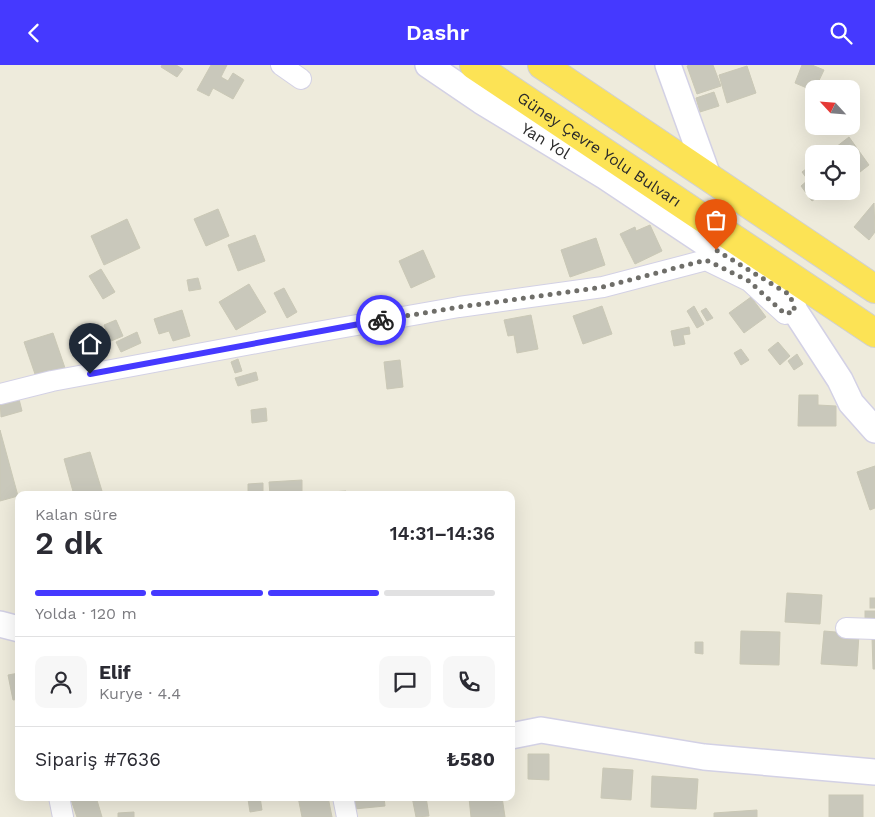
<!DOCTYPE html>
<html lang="tr">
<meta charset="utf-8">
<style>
:root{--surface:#fff;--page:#f7f7f7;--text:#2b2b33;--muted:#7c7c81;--line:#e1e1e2;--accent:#4539ff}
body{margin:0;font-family:"Work Sans",sans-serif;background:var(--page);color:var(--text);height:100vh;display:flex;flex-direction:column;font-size:19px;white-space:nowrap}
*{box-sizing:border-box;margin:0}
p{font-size:16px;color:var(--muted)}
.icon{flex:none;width:28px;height:28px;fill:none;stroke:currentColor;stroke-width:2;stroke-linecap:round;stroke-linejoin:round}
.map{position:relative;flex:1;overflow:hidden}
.sheet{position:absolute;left:15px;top:426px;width:500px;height:310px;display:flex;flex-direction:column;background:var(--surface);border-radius:10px;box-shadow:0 5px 20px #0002}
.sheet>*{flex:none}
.needle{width:32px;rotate:296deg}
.tools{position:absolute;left:805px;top:15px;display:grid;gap:10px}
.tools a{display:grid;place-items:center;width:55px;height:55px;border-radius:10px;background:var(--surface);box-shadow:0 5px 20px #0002;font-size:25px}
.pin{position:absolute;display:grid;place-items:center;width:42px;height:42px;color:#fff;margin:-51px -21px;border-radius:50% 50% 50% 0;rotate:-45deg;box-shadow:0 0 5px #0007}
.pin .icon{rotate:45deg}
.courier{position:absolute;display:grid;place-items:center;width:50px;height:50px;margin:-25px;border:4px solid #4539ff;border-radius:50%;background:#fff;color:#222;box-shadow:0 1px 6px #0007}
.head em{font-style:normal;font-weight:600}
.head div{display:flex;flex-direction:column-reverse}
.head{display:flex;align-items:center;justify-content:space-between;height:85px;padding:0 20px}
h1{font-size:32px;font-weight:600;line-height:38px}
.bar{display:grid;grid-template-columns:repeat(4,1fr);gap:8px 5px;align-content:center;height:60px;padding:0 20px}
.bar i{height:6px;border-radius:4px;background:var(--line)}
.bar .selected{background:var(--accent)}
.bar p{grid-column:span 4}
.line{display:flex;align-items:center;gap:12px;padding:0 20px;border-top:1px solid var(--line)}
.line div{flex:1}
.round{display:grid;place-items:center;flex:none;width:52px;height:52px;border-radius:10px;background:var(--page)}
header{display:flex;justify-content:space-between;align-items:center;height:65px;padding:0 20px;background:var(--accent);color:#fff;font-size:22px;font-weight:600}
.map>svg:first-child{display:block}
.building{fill:#c9c8bb;stroke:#cac8b6}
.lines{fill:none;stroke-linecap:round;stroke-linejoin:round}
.minor-casing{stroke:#d3d1e5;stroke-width:22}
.tertiary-casing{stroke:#d3d1e5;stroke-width:28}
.trunk-casing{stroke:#d0d0d0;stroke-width:30}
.minor{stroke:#fff;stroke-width:20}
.tertiary{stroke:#fff;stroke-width:25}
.trunk{stroke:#fce355;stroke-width:28}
.done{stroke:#6f6e69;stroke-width:5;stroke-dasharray:0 9}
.route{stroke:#4539ff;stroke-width:6}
.labels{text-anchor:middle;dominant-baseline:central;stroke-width:4;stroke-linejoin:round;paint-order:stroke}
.street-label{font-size:16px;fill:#2b2b2b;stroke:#fff}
</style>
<header><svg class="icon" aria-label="back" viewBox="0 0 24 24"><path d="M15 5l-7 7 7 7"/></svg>Dashr<svg class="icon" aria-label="search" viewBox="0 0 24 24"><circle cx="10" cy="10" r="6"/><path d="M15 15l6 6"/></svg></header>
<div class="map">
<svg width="875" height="752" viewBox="0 0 875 752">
<rect width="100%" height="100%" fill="#eeebdc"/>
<g class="building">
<path d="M162,0H176L183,4L177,12L161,2Z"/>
<path d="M211,0H227L221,12L228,16L233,8L244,15L233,34L213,23L209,31L197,25Z"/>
<path d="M690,0H713L721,21L697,29L687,1Z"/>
<path d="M802,0H812L824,5L814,26L795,18Z"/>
<path d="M747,1L756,28L727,38L719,10Z"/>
<path d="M714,27L719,41L700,47L696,33Z"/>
<path d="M849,72L869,100L851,114V89H827Z"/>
<path d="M814,98V126H834L823,134L821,130L812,136L801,121L808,115L802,107Z"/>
<path d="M874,138L875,167L869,175L854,162Z"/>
<path d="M218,144L229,171L206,181L194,154Z"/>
<path d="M127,154L140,183L104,200L91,171Z"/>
<path d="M650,160L662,186L635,199L620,169L635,162L636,166Z"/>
<path d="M255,170L265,196L238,206L228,180Z"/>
<path d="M596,173L605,200L570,212L561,185Z"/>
<path d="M423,185L435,212L411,223L399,196Z"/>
<path d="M101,204L115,227L103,234L89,211Z"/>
<path d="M198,213L201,224L189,226L187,215Z"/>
<path d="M249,219L266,247L236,265L219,237Z"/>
<path d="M284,223L297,247L287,253L274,228Z"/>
<path d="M751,232L766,252L744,268L729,248Z"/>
<path d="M602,241L612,269L583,279L573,251Z"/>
<path d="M694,241L704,259L697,263L687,246Z"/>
<path d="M706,243L713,253L707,256L701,246Z"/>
<path d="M182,245L190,271L173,276L169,266L159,269L154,254Z"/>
<path d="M531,250L538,284L517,288L514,270L508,271L504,255Z"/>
<path d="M116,255L123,271L111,276L104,260Z"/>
<path d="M98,261L109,279L102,284L91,266Z"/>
<path d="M689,262L690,269L683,270L685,279L674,281L671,266Z"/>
<path d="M137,267L141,278L121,287L116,277Z"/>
<path d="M53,268L65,303L36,312L24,277Z"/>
<path d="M778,277L790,291L780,300L768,285Z"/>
<path d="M741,284L749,295L741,300L734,288Z"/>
<path d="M797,289L803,299L794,305L788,296Z"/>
<path d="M238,294L242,306L235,308L231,297Z"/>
<path d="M400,295L403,322L387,324L384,297Z"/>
<path d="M256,307L258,315L238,321L235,313Z"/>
<path d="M18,330L22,346L1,352L0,335Z"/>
<path d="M799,330H818V340L836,341V361H798Z"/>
<path d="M266,343L267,356L252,358L251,345Z"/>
<path d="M0,365L18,431L0,436Z"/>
<path d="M90,387L102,426L90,430H74L64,394Z"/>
<path d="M875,401V443L870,445L857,407Z"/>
<path d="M302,415V430H270L269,417Z"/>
<path d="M263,418V430H248V419Z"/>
<path d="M346,426V430H332L331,427Z"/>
<path d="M787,528L822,530L820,559L785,557Z"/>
<rect x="870" y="533" width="5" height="10"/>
<rect x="865" y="546" width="10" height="12"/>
<path d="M741,566L780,567L779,600L740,599Z"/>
<path d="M824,566L859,569L857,601L821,599Z"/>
<path d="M872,572H875V604H873Z"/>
<path d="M695,577H703V589L695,588Z"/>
<path d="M19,608V634L13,635L8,610Z"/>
<path d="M528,689H549V715L528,714Z"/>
<path d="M603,703L633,705L631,735L601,733Z"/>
<path d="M652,711L698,714L696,744L651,742Z"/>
<rect x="829" y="730" width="34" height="22"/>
<path d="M70,732H96L102,752H77Z"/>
<path d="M260,732L262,745L250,747L248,734Z"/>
<path d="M298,732H328L332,752H302Z"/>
<path d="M353,732H384L385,741L354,744Z"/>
<path d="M412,732H426L429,751L416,752Z"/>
<path d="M502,732L505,752H471L469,733Z"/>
<path d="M757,745V752H714V748Z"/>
<path d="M134,747V752H118V748Z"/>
</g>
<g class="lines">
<g class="minor-casing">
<g id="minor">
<path d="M281,0L301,14"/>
<path d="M0,329L52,316L300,270L459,242L603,222L706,195L749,216L785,249L795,246"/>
<path d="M846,563L875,564"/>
<path d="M59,732L63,752"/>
<path d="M343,732L347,752"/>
</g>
</g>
<g class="tertiary-casing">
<g id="tertiary">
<path id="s1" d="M428,0L481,36L606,112L702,176L790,230"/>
<path d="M668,0L708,111"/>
<path d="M784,215L795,246L840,315L851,338L875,365"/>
<path d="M0,559L19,564"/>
<path d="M511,671L541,665L704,692L875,707"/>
</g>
</g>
<g class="trunk-casing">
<g id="trunk">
<path id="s2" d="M474,0L875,268"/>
<path d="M542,0L875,224"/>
</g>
</g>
<use href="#minor" class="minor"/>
<use href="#tertiary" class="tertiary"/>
<use href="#trunk" class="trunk"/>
</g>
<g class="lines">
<path class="done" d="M381,255L460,242L603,222L706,195L749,216L785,249L795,246L790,230L716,185"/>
<path class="route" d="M90,309L381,255"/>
</g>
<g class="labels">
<g class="street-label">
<text stroke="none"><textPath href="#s1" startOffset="140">Yan Yol</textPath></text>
<text stroke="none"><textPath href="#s2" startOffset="151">Güney Çevre Yolu Bulvarı</textPath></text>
</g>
</g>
</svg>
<div class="tools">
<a><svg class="needle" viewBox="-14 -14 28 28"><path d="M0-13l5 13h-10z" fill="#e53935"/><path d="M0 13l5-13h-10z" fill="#7c7c81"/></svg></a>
<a><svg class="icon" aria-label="locate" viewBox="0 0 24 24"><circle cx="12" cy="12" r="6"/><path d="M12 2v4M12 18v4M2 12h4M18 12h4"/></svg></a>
</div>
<div class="pin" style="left:716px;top:185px;background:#ea580c"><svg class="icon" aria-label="bag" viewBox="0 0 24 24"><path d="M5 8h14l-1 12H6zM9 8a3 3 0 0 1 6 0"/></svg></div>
<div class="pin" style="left:90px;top:309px;background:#1f2937"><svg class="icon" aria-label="home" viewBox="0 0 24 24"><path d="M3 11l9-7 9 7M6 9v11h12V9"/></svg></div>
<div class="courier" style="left:381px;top:255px"><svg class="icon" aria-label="bike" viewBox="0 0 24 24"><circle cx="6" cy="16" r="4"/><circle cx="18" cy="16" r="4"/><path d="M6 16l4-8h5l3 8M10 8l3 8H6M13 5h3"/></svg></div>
<section class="sheet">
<div class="head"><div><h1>2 dk</h1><p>Kalan süre</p></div><em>14:31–14:36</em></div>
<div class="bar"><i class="selected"></i><i class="selected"></i><i class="selected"></i><i></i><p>Yolda · 120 m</p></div>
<div class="line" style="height:90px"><a class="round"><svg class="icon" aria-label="person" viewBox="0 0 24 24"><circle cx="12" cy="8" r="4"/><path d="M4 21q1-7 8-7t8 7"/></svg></a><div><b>Elif</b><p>Kurye · 4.4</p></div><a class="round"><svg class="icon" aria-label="chat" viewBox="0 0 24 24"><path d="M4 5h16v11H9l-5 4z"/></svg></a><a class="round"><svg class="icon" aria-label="phone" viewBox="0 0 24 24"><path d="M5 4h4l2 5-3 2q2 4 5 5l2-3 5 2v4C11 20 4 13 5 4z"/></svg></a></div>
<div class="line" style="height:65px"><div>Sipariş #7636</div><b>₺580</b></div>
</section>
</div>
